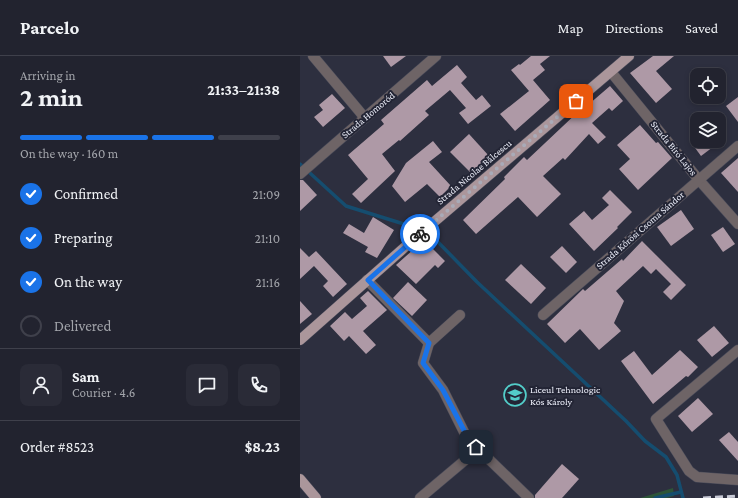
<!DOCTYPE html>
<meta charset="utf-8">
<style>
:root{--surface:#22232f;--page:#2a2b37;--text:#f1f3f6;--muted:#a2a4aa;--line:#3f404b;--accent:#1a73e8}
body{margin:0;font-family:"Crimson Pro",serif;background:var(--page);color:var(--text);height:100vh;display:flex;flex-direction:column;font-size:15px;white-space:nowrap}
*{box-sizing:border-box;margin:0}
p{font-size:13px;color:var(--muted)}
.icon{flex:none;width:22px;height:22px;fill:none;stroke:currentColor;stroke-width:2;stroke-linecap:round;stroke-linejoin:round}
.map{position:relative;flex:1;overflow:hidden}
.details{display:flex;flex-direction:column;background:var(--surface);width:300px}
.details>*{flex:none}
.buttons{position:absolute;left:390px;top:12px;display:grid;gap:8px}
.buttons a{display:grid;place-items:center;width:36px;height:36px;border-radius:8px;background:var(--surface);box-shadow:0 2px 6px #0003,0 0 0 1px var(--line);font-size:20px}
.pin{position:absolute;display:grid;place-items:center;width:34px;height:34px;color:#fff;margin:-17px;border-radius:8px;box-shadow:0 2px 6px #0006}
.courier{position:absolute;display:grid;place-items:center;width:40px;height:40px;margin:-20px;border:3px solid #1a73e8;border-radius:50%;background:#fff;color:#222;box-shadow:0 1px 5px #0007}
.head em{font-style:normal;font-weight:700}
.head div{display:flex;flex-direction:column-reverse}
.head{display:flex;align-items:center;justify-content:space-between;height:68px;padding:0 20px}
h1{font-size:26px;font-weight:700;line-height:30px}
.bar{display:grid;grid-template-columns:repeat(4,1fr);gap:6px 4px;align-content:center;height:48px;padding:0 20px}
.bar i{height:5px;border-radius:3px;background:var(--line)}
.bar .selected{background:var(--accent)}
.bar p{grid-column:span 4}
.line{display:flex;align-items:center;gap:10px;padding:0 20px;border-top:1px solid var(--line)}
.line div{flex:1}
.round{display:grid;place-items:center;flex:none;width:42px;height:42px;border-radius:8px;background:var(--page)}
ol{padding:0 20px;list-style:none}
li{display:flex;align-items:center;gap:12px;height:44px}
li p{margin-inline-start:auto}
li .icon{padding:4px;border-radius:50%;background:var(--accent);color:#fff;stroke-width:4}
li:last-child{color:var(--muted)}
li i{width:22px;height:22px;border:2px solid var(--line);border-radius:50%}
header{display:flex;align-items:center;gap:24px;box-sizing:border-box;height:56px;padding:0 20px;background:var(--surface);border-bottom:1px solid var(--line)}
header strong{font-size:19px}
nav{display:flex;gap:22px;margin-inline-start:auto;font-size:14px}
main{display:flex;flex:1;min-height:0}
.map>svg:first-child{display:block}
.green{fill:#2d5538}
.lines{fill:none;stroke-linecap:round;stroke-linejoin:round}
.stream{stroke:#154d6f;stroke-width:3.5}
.building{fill:#ae99a6}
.minor-casing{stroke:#484a59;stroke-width:11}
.major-casing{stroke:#484a59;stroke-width:11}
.minor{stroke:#6e6466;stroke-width:10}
.major{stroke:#ab969b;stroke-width:10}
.rail{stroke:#c9cbd7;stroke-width:3;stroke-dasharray:8 4;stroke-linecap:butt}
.done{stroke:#a9abb8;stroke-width:4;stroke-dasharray:0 7.2}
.route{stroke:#1a73e8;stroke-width:5}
.labels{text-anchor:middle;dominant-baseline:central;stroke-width:4;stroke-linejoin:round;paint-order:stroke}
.street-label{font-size:10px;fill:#eceef9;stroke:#232535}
.poi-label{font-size:10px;fill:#eceef9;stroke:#232535;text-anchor:start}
</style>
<header>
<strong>Parcelo</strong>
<nav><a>Map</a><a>Directions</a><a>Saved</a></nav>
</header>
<main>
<section class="details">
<div class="head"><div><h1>2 min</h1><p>Arriving in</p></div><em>21:33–21:38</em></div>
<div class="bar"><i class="selected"></i><i class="selected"></i><i class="selected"></i><i></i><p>On the way · 160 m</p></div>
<ol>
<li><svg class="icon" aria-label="check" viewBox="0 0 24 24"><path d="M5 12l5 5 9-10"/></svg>Confirmed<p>21:09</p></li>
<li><svg class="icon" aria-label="check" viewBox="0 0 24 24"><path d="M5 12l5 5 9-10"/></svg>Preparing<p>21:10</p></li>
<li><svg class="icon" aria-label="check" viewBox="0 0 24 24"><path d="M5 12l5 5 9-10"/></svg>On the way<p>21:16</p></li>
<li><i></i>Delivered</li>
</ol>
<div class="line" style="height:72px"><a class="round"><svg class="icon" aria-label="person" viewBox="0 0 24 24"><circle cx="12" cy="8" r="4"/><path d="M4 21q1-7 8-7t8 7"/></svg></a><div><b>Sam</b><p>Courier · 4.6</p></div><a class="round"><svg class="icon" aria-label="chat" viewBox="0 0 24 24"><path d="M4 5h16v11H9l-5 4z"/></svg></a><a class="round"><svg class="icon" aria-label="phone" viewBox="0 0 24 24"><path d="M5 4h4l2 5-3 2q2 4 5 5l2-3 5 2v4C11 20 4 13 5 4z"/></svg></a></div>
<div class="line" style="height:52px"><div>Order #8523</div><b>$8.23</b></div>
</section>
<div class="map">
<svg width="438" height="442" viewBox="0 0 438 442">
<rect width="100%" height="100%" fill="#2d2f3f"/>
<path class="green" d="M373,432L374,440L367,442H340Z"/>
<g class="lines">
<g class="stream">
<path d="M0,108L46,150L107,169L135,183L177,226L326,365L345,385L366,401L377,419L383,442"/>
<path d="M355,442L381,436"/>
</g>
</g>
<g class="building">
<path d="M83,0H106L91,11Z"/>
<path d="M231,0H250L240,8L245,14L233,24L250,44L215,75L200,58L229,35L211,14L219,8L220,9Z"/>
<path d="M353,0H374L356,15L372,33L356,47L330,17Z"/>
<path d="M157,9L167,21L161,27L176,44L182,39L191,50L168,68L159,57L166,52L150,34L125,55L129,59L100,85L99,84L82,98L95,115L61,147L52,138L68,123L48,99L84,68L81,64L127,24L132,30Z"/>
<path d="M310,30L323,45L312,55L309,52L292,67L306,81L298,88L289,78L265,104L263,102L243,120L261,138L237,161L218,141L176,178L163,164L205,123L204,121L224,101L227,104L280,54L281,55Z"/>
<path d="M32,38L45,52L23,71L14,61L23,54L19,49Z"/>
<path d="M438,41V66L426,50Z"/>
<path d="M340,69L356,87L358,86L372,102L338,134L319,113L330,103L317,89Z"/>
<path d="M169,78L189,100L171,117L150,96Z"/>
<path d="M133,85L142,96L129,106L151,130L140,141L127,128L105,146L92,130L106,107Z"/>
<path d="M390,85H421L401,100Z"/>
<path d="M438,102V136L421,117Z"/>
<path d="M0,124H3L17,139L0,155Z"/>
<path d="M310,134L332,156L317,171L318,172L294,195L269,168L284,155L292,164L309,149L302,142Z"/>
<path d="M381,154L394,173L371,190L357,171Z"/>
<path d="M73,161L94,174L77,202L65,196L68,191L43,177L49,168L64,177Z"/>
<path d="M423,171L435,188L423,196L411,179Z"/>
<path d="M124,184L145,205L138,212L135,209L116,228L96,209Z"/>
<path d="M342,185L386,229L371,244L363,236L371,228L356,213L351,218L343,210L316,235L324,245L314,267L321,275L299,294L280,273L265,287L247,268L283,233L285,235L322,203L323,205Z"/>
<path d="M262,190L277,206L266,217L250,201Z"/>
<path d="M0,192L9,201L16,195L47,228L33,241L23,230L28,225L14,210L0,223Z"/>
<path d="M221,208L246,232L231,248L205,224Z"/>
<path d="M108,226L127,244L112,260L93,242Z"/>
<path d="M68,235L87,254L63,275L76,289L66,298L49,280L44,285L30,270L45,256L52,263L67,250L60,242Z"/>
<path d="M0,245L12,258L0,268Z"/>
<path d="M414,270L429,287L412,301L397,284Z"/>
<path d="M380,294L398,311L388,321L386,320L353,348L321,305L334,295L352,319Z"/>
<path d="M398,342L413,358L392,376L378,360Z"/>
<path d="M429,376L438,386V405L419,384Z"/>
<path d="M262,408L279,423L262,442H235V439Z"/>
</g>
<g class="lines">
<g class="minor-casing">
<g id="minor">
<path d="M13,0L65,62"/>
<path d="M311,16L399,124L438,168"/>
<path d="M0,118L136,0"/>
<path d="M67,224L129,287"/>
<path d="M160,259L129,287L123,307L143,334L167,382L229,442"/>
<path d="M243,259L438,90"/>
<path d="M438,294L356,363L389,415L397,421L438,424"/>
<path d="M120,442L164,405"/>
</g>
</g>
<g class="major-casing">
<g id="major">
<path d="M0,284L114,183L329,0"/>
<path d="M0,423L16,442"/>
</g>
</g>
<use href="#minor" class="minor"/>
<use href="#major" class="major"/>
<path class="rail" d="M403,442L438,440"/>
</g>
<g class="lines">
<path class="done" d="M120,178L276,45"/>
<path class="route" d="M120,178L68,224L129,287L123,307L143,334L168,382L176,391"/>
</g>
<defs>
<g id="school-ring" transform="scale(1.15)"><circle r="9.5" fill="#232535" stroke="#53cdc9" stroke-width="1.5"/><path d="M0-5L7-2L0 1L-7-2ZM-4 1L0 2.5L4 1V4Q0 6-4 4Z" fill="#53cdc9"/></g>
</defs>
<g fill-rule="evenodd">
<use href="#school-ring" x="215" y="339"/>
</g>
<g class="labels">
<g class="street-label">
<text transform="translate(68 59) rotate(-40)">Strada Homoród</text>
<text transform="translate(374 92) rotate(51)">Strada Bíró Lajos</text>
<text transform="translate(174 116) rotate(-40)">Strada Nicolae Bălcescu</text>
<text transform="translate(340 174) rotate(-41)">Strada Kőrösi Csoma Sándor</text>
</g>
<g class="poi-label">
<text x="230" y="333">Liceul Tehnologic<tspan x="230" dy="12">Kós Károly</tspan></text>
</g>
</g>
</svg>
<div class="buttons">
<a><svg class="icon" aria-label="locate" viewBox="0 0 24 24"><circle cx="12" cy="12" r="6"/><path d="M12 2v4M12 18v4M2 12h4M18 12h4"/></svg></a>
<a><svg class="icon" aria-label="layers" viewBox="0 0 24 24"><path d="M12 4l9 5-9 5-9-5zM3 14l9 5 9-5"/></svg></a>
</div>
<div class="pin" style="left:276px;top:45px;background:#ea580c"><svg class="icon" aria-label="bag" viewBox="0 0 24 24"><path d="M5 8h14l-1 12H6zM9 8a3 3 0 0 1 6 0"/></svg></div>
<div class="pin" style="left:176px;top:391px;background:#1f2937"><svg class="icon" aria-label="home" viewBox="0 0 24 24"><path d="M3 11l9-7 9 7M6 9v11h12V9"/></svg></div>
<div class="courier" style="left:120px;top:178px"><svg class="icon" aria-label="bike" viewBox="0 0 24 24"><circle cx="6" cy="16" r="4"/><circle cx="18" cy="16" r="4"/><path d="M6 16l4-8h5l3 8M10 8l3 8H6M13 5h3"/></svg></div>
</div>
</main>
